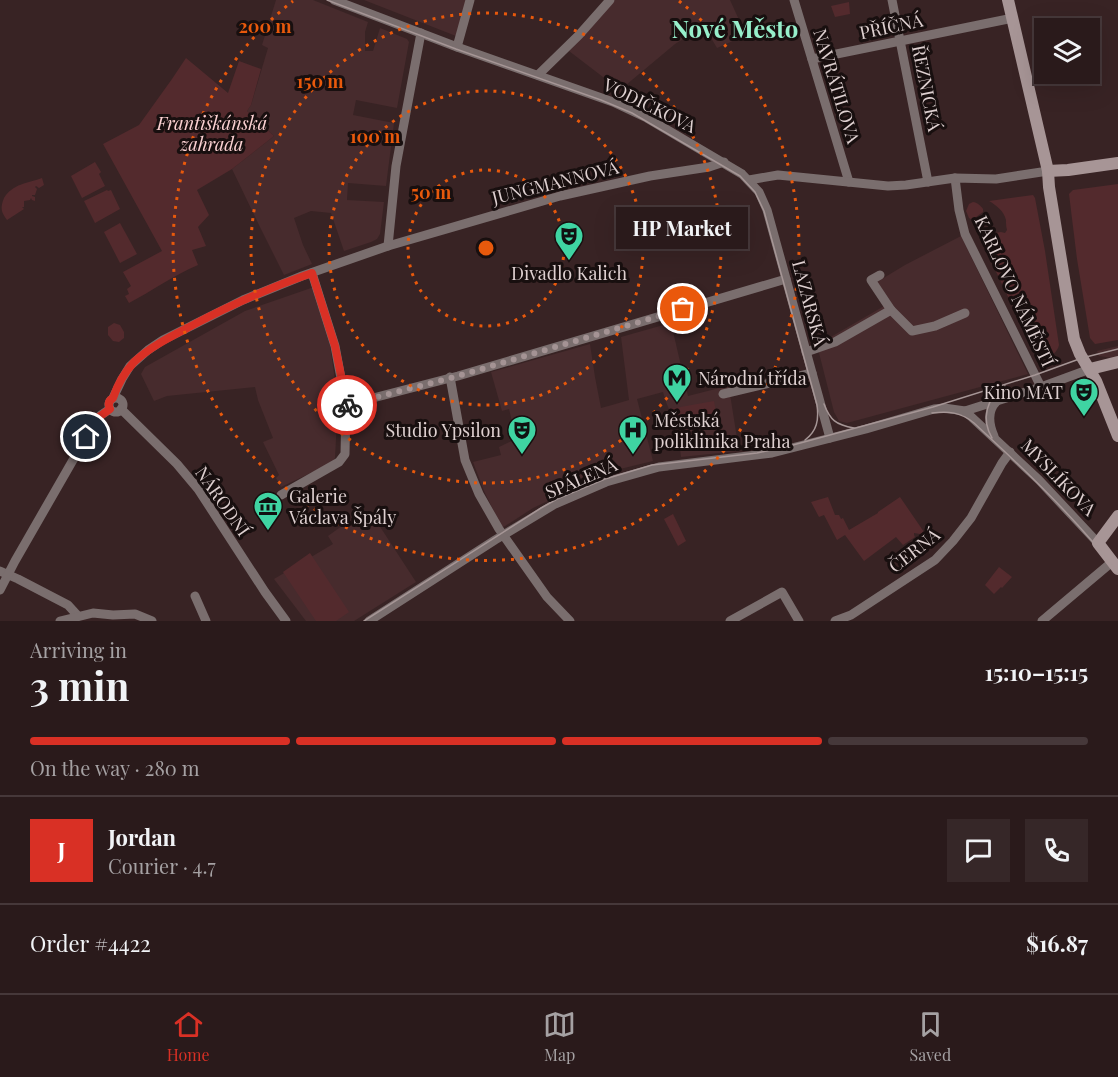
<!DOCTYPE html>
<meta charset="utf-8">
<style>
:root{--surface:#2a1a1b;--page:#362728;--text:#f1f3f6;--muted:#a5a1a3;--line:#46383a;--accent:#d93025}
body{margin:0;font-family:"Playfair Display",serif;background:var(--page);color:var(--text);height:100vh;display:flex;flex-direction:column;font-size:22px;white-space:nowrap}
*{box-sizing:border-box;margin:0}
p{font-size:20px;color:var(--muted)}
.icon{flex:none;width:33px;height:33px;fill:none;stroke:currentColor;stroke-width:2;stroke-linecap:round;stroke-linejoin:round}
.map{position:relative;height:621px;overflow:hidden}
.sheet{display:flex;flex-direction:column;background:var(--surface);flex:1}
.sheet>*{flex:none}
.buttons{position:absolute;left:1034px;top:18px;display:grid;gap:12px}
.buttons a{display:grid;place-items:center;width:66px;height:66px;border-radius:0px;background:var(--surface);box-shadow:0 6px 24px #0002,0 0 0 2px var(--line);font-size:30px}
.pin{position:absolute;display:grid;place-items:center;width:51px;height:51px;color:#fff;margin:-26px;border:3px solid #fff;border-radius:50%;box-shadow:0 2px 6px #0007}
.courier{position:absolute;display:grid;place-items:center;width:60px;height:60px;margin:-30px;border:4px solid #d93025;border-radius:50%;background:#fff;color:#222;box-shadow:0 2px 8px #0007}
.bubble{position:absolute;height:42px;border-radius:0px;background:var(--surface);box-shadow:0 6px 24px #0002,0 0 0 2px var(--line);font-size:20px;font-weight:700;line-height:42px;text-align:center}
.summary em{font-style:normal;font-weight:700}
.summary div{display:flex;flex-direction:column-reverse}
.summary{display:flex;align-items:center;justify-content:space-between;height:102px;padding:0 30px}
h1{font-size:39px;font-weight:700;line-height:45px}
.bar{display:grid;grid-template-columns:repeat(4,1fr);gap:9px 6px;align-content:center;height:72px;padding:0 30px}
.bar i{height:8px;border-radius:4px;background:var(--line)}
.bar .on{background:var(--accent)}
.bar p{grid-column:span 4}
.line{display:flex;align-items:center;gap:15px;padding:0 30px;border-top:2px solid var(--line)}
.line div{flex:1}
.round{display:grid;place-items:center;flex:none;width:63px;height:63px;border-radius:0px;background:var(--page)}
.menu{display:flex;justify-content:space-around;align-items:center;height:84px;border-top:2px solid var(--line);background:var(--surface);font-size:16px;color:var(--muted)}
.menu a{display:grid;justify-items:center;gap:3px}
.menu .on{color:var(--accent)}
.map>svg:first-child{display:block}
.built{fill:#472b2d}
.green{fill:#532a2d}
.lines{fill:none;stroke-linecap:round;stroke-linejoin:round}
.street{stroke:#7a6e6e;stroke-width:9}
.secondary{stroke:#a79596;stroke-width:12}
.tram{stroke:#a69696;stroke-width:1.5}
.done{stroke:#a49394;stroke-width:6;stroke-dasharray:0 10.8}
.route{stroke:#d93025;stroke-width:8}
.ring{fill:none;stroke:#e8590c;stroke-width:3;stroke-dasharray:3 6}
.labels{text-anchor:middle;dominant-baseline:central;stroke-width:6;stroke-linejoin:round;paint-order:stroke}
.street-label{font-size:18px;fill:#ded0d0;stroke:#180f0f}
.park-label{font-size:18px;font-style:italic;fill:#fcd2d3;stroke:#180f0f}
.poi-label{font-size:18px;fill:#ded0d0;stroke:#180f0f;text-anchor:start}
.district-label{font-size:24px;font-weight:bold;fill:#97efcb;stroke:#180f0f}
.centre{fill:#e8590c;stroke:#180f0f;stroke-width:3}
.ring-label{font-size:18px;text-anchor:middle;font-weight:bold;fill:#e8590c;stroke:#180f0f;stroke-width:6;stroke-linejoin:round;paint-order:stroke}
</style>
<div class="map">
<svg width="1118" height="621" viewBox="0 0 1118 621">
<rect width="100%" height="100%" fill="#382324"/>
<g class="built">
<path d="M276,0H313L368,22L365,32V51H373L380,28L407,39L409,42L397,108L356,100L353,115L394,123L386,186L348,183L347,200L384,202L380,234L377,239L371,242L344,251L331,213L311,211L294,218L303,245L312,264L284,275L259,225L232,169L274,136L247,111L251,105L268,48L262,45Z"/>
<path d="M364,0H466L456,36Z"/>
<path d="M615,0H730L745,33L735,40L717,48L704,26L675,44L620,90L569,51Z"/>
<path d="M961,236L1028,374L847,423L839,421L834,412L817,345L891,302L877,282L905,265Z"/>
<path d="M314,287L327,325L338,401L335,458L332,463L281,487L276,478L279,475L263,442L273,438L258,400L255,387L167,396L154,401L141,374L145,367L245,311Z"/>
<path d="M674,322L672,327L688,396L743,382L744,384L755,383L730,394L739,451L681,457L678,431L666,402L663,392L637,399L653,461L620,469L550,500L533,508L502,528L484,491L473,462L501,455L499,447L516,439L509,409L502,411L491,372L590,344L595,377L601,408L612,405L629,400L621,337Z"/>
<path d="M1118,346V357L1113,358L1099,356L1097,351Z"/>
<path d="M360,513L367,524L375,519L416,582L354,621H306L274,579L333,544L328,536Z"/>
</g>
<g class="green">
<path d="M849,2L850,14L835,17L831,6Z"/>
<path d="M186,58L228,93L239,61L261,69L251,105L247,111L274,136L232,169L197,190L209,215L198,227L206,246L192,250L198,265C174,275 152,291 129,303L125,296L129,294L127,289L131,286L123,272L162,251L103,144L139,125L172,79Z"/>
<path d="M95,162L101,172L99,174L105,186L82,198L71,176Z"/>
<path d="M42,178L44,185L39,188L36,186L35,187L37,189L35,195H32V196L35,197V201L32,200L31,198L30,200L24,201V207H22L24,209L7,220C1,212 0,208 4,198C14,183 26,184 42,178Z"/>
<path d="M1118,184V340L1095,344L1090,338L1077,259L1069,194L1073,190Z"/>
<path d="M107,190L108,191L111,190L120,209L95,223L84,201Z"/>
<path d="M1033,195L1035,198L1045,251L1059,345C1057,354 1047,361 1037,357L977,232L989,234L1001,232L1005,233L1007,230C1006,227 1006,223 1006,220C1004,211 996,205 989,201Z"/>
<path d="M973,202C977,202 981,206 983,209V212L972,220L969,218L966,211L969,204Z"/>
<path d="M120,223L137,254L120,263L104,232Z"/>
<path d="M114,323L120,325L124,332V338L119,342L113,341L108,335V327Z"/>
<path d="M714,401L717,418L715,416C706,425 689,424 677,428L669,409Z"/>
<path d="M828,497L835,515H839L841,519L843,518L849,530L878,513V512L900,497L924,532L920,534L914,533V535L915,537L903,545L896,537L864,561L845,535L837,540L824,515L819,517L811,502Z"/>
<path d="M673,514L686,541L678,546L664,519Z"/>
<path d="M310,553L349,612L336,621H316L283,572Z"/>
<path d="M999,567L1012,577L1002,588L1001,587L994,594L985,585Z"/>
</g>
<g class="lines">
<g class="street">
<path d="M334,0L457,47L613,102L647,118L742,174L759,192L767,210L830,438"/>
<path d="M794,0L849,182"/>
<path d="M892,0L928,182"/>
<path d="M457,47L470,0"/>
<path d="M812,59L1013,18"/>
<path d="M538,75L579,35L610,0"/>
<path d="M955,178L959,210L965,234L1041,387"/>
<path d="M749,180L778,175L888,186L906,185L955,178L996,179L1048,171"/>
<path d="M388,246L396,166L421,33"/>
<path d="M891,310L912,331L935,326L965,313"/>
<path d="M806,352L835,342L891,310L871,280L880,275"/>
<path d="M450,377L465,460L479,494L499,529L547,597L570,621"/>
<path d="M723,394L812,373"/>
<circle cx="116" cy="405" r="7"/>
<path d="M113,398L122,379L130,366L148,350L163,340L243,300L302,276L388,246L560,196L650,176L709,167L724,162"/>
<path d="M346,405L458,376L786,279"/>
<path d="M121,409L177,464L198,489L265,592L286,621"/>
<path d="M965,411L1039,480L1098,543"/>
<path d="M994,436C989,425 987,411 996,402"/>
<path d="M281,495L339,462L345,454L346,405L335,346L312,273"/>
<path d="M0,571L18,579L68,605L78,616"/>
<path d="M0,590L15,561L96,420L101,415L110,409"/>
<path d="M195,596L206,621"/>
<path d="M60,621L93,613L113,615L135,614L152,621"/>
<path d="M369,621L495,540L555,504L606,482L659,467L772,453L866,429L934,409L944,408L965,411L1041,387L1090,369"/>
<path d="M730,621L782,592L799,621"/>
<path d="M835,621L851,615L935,560L953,541L971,518L1002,463L1010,452"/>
<path d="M1042,621L1112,562"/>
</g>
<g class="secondary">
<path d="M1008,0L1048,171L1049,187L1074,339L1080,354L1096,381L1118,436"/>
<path d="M1048,171L1068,170L1118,163"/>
<path d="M1090,369L1118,362"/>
<path d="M1118,516L1098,543L1118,569"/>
</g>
<g class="tram">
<path d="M327,0L456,49L601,100L632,113L740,176L755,192L764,211L817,405C819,420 817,431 805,440"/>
<path d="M824,404C830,420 836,425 854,428"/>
<path d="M932,413C948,411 961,412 974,423C1025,470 1076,518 1118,573"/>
<path d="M992,438C981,419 986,398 1005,386"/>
<path d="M364,621L541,508L557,499L605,479L652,465L757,453L793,445L933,407L1035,375L1082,358L1118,349"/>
</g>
</g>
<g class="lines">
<path class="done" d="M347,405L458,376L683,309"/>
<path class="route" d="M86,437L99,417L110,409C108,405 108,401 113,398C117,386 125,372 134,362C151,346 172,336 193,325C231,305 271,287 312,273L335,346L347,405"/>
</g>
<g class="ring">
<circle cx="486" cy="248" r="78"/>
<circle cx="486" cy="248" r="157"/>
<circle cx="486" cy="248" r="235"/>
<path d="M679 1A313 313 0 1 1 293 1"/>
</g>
<defs>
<g id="theatre-pin" transform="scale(1.5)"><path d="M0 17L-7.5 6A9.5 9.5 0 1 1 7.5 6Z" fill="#3fd4a2" stroke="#180f0f"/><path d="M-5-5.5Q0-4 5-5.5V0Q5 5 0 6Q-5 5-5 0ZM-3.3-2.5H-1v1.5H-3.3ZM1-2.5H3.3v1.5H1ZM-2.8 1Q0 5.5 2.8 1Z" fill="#111"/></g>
<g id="metro-pin" transform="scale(1.5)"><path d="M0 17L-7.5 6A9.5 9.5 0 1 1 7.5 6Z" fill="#3fd4a2" stroke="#180f0f"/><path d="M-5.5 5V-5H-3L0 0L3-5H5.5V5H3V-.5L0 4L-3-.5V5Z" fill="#111"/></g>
<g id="hospital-pin" transform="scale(1.5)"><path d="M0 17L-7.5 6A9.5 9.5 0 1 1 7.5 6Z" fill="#3fd4a2" stroke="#180f0f"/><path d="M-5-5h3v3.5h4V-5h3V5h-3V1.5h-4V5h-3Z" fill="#111"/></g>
<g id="museum-pin" transform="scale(1.5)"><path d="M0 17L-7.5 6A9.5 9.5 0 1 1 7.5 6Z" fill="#3fd4a2" stroke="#180f0f"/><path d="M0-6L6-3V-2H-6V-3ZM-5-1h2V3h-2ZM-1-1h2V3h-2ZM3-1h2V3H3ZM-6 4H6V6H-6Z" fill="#111"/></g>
</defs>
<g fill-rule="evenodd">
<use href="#theatre-pin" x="569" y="236"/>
<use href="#metro-pin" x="677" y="378"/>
<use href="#theatre-pin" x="1084" y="392"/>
<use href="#theatre-pin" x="522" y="430"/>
<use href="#hospital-pin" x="633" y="430"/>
<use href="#museum-pin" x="268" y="506"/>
</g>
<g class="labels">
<g class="street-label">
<text transform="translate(891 26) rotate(-12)">PŘÍČNÁ</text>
<text transform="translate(837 86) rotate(73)">NAVRÁTILOVA</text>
<text transform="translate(927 88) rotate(79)">ŘEZNICKÁ</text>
<text transform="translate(650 105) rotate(26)">VODIČKOVA</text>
<text transform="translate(555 182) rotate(-14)">JUNGMANNOVÁ</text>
<text transform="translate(1015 291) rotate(65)">KARLOVO NÁMĚSTÍ</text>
<text transform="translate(810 303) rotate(75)">LAZARSKÁ</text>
<text transform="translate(1059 477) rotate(46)">MYSLÍKOVA</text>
<text transform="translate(581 478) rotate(-23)">SPÁLENÁ</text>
<text transform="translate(223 501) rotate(55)">NÁRODNÍ</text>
<text transform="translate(914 550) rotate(-38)">ČERNÁ</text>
</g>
<g class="park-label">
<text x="212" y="123">Františkánská<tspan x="212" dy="21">zahrada</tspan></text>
</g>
<g class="poi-label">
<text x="569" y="273" text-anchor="middle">Divadlo Kalich</text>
<text x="698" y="378">Národní třída</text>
<text x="1063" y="392" text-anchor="end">Kino MAT</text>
<text x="654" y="420">Městská<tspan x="654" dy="21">poliklinika Praha</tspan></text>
<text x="501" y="430" text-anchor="end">Studio Ypsilon</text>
<text x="289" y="496">Galerie<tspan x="289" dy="21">Václava Špály</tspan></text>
</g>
<g class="district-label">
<text x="735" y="28">Nové Město</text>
</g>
</g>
<circle cx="486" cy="248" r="9" class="centre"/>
<g class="ring-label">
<text x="265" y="33">200 m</text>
<text x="320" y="88">150 m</text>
<text x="375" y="143">100 m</text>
<text x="431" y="199">50 m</text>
</g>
</svg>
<div class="buttons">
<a><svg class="icon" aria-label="layers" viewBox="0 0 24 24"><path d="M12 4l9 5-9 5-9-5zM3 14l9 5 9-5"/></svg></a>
</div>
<div class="pin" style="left:683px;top:309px;background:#ea580c"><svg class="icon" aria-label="bag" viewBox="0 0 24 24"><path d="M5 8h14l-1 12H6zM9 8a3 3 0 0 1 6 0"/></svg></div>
<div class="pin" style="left:86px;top:437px;background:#1f2937"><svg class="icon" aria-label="home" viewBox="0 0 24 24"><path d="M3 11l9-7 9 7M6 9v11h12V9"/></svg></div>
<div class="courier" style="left:347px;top:405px"><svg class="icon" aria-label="bike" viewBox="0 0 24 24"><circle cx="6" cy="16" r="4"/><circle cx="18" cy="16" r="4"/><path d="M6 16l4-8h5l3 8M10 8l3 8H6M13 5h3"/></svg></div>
<div class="bubble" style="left:616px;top:207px;width:132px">HP Market</div>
</div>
<section class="sheet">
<div class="summary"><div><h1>3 min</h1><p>Arriving in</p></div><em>15:10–15:15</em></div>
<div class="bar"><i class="on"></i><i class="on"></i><i class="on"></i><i></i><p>On the way · 280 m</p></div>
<div class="line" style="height:108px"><b class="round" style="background:var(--accent);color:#fff">J</b><div><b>Jordan</b><p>Courier · 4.7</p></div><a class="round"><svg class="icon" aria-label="chat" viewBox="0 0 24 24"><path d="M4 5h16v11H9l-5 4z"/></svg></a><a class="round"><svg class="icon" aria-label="phone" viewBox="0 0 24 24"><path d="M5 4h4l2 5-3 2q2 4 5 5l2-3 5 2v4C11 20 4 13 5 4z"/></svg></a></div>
<div class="line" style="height:78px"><div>Order #4422</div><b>$16.87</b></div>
</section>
<nav class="menu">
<a class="on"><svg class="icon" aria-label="home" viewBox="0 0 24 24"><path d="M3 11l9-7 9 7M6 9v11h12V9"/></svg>Home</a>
<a><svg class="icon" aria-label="map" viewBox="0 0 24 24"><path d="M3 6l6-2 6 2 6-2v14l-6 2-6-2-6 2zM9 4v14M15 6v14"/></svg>Map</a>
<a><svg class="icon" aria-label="saved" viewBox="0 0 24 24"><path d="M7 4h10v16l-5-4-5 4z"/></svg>Saved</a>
</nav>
